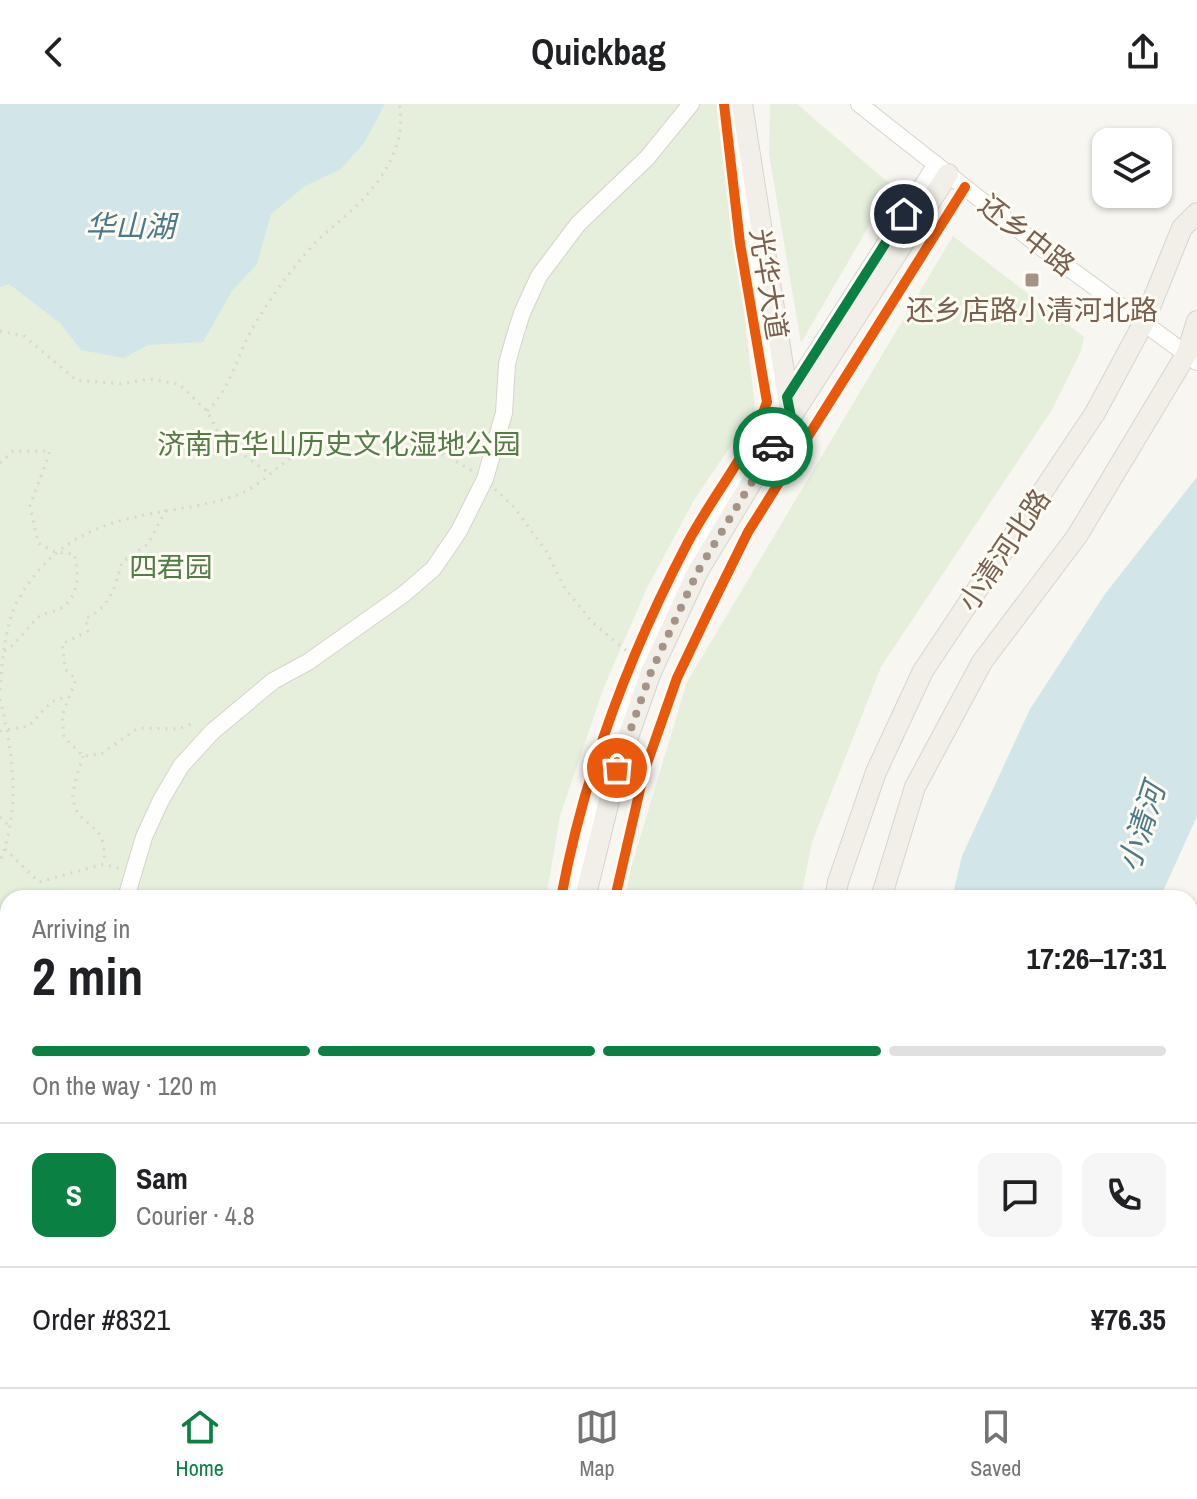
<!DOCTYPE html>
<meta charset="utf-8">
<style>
:root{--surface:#fff;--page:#f6f6f6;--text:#202124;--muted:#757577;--line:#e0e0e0;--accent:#0b8043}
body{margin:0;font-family:"Archivo Narrow","Noto Sans SC",sans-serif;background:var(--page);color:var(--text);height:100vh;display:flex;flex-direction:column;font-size:30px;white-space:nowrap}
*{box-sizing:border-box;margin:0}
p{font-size:26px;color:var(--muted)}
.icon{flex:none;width:44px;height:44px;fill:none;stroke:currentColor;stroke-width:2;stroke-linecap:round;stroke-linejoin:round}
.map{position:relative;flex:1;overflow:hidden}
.panel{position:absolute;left:0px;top:786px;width:1198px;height:498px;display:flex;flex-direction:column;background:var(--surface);border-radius:24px 24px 0 0;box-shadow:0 2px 6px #0004}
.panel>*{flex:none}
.fabs{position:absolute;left:1092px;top:24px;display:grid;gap:16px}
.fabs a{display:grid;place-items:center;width:80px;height:80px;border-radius:16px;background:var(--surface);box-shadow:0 2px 6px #0004;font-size:40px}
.pin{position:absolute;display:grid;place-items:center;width:68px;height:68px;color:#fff;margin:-34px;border:4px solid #fff;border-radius:50%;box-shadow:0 2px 8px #0007}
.courier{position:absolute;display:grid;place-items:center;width:80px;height:80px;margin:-40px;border:6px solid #0b8043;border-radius:50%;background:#fff;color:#222;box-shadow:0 2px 10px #0007}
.head em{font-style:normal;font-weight:700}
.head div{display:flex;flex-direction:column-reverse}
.head{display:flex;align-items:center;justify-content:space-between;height:136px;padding:0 32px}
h1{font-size:52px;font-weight:700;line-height:60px}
.bar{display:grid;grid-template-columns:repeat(4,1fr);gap:12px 8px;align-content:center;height:96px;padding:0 32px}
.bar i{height:10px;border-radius:6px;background:var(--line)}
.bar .current{background:var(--accent)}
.bar p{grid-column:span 4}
.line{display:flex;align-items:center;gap:20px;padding:0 32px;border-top:2px solid var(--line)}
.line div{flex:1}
.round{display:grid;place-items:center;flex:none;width:84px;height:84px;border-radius:16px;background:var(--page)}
header{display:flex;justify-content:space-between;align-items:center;height:104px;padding:0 32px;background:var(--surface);font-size:36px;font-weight:700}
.tab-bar{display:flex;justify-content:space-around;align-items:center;height:112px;border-top:2px solid var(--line);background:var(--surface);font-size:22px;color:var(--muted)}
.tab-bar a{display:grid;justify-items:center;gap:4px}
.tab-bar .current{color:var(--accent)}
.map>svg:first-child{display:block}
.green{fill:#e5efdc}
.water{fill:#d2e5e8}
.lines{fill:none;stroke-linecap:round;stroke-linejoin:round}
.minor-casing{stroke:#d8d3cd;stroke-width:18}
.major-casing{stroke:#d9d3cc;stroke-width:22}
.path{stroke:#dbd6d0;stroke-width:3;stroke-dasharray:2 6;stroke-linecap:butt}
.minor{stroke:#fefefd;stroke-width:16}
.major{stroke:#f2efe8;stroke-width:20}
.cycleway-casing{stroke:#fefbf3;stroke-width:15}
.cycleway{stroke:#e8590c;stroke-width:10}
.done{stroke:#a49487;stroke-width:8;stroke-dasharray:0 14.4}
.route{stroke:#0b8043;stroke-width:10}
.poi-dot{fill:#a49487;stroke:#fefbf3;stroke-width:3}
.labels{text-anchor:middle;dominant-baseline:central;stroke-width:6;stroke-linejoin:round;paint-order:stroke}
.street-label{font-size:28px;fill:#77604f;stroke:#fefbf3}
.poi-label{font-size:28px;fill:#77604f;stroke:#fefbf3}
.park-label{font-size:28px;fill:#547c48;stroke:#fefbf3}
.water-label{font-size:30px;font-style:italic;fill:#4a7a89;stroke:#fefbf3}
</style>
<header><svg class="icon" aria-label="back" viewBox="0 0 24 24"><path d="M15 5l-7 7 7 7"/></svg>Quickbag<svg class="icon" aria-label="share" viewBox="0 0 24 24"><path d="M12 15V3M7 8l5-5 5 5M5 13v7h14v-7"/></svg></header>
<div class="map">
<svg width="1197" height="1283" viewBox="0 0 1197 1283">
<rect width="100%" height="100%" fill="#f8f6f0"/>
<g class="green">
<path d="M0,0H722L755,306L694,396L647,484L604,583L560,712L546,794H8V1276H494V1283H0Z"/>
<path d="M770,0H797L892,82L801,239L769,50Z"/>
<path d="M953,132L1084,233L1081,247L1053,304L881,563L812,738L801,794H625L631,764L687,578Z"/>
<path d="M573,1276H747V1283H572Z"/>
</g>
<g class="water">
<path d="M0,0H385L364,39L341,65L305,82L271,110L257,160L232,187L203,238L148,241L124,254L81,246L60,219L9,180L0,183Z"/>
<path d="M1197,373V712L1160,794H952L962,752L1030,605L1105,490Z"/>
<path d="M904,1276H1102L1101,1283H904Z"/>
</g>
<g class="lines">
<g class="minor-casing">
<g id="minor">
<path d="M730,0L776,310"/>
<path d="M859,0L1047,148L1197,258"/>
<path d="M126,794L144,733L161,696L181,662L212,628L273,577L308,558L404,490L433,465L442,452L459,427L485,375L504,309L507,260L513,238L522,209L539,172L578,120L647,54L691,0"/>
<path d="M571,794L591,699L629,586L678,475L776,310L936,60"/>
<path d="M0,1164L8,1149"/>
<path d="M517,1276V1283"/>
</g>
</g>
<g class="major-casing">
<g id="major">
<path d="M742,0L791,313"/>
<path d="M585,794L617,664L651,568L698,467L791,313L948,70"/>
<path d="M835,794L838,778L876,668L923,567L1095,309L1144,218L1182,124L1197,109"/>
<path d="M881,794L915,683L982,558L1077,432L1187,249L1197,217"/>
<path d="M1190,1003L1197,960"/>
<path d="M536,1276L537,1283"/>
<path d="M775,1276V1283"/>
<path d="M829,1276V1283"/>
<path d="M1168,1276L1169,1283"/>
</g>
</g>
<g class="path">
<path d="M0,227L24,232L76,276L121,280L149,275L179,280L207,307L222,336L269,369"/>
<path d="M207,307C229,286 235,259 248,233C262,204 304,146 329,126C354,105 378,84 392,53C400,36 403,18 399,0"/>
<path d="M0,359L13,347H50L30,402L38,439L55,448L74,450C80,470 79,495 58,506C52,508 45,509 40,512C26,523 19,539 3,548"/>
<path d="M495,385L514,403L546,447L566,486L593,519L628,548"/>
<path d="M166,406L148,440L122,458C115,482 111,503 86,514L88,527L62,540L65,565L76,575L62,612L64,633L83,652L101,650L138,624L179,625L191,620L196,622"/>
<path d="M0,586C2,559 5,520 18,496C43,452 78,427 127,415C165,405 203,404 240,390C260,382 276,362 295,352C329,334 375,328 414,338C435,344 455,357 474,368"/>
<path d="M0,595C13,649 21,705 0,757"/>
<path d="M0,627L29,622L51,598L68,592"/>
<path d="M83,652C80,664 72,682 73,695C77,726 108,714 104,759"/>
<path d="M0,713L11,724"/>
<path d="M5,745L39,778L104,760L120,765"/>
</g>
<use href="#minor" class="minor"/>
<use href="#major" class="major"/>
<g class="cycleway-casing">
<g id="cycleway">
<path d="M561,794C584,670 628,553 687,440C712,392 750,349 767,298L740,139L724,0"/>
<path d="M615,794L644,668L677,574L709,507L748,428L965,83"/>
</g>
</g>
<use href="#cycleway" class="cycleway"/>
</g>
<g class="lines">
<path class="done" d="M617,664L651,568L698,467L773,343"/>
<path class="route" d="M773,343L791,313L787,293L904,110"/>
</g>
<rect class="poi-dot" x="1024" y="168" width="16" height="16" rx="4"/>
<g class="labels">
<g class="street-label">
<text transform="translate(1027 131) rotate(38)">还乡中路</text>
<text transform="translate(769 180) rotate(81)">光华大道</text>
<text transform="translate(1004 446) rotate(-56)">小清河北路</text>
</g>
<g class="poi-label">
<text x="1032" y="206">还乡店路小清河北路</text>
</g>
<g class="park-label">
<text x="339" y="340">济南市华山历史文化湿地公园</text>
<text x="171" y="463">四君园</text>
</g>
<g class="water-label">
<text x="130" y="122">华山湖</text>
<text transform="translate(1141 723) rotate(-72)">小清河</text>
</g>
</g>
</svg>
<div class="fabs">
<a><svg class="icon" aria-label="layers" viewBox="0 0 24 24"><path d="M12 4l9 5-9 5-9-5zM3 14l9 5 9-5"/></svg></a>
</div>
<div class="pin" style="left:617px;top:664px;background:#ea580c"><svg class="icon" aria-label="bag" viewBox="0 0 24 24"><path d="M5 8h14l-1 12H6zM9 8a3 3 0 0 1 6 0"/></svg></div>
<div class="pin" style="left:904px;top:110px;background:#1f2937"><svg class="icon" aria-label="home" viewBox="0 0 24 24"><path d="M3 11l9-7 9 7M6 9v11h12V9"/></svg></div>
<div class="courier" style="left:773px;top:343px"><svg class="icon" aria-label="car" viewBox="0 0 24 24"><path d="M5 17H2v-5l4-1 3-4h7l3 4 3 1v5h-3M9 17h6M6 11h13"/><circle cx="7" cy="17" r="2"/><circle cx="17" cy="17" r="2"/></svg></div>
<section class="panel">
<div class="head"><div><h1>2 min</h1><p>Arriving in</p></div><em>17:26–17:31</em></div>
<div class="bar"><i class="current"></i><i class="current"></i><i class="current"></i><i></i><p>On the way · 120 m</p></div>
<div class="line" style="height:144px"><b class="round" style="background:var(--accent);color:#fff">S</b><div><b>Sam</b><p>Courier · 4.8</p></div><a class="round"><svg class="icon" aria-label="chat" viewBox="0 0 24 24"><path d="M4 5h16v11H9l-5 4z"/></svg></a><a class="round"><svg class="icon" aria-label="phone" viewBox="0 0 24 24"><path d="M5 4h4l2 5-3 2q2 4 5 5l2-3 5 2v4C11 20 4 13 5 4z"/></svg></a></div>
<div class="line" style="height:104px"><div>Order #8321</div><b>¥76.35</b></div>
</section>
</div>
<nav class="tab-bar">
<a class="current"><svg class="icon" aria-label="home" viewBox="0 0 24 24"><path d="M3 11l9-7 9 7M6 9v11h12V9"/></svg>Home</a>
<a><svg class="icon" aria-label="map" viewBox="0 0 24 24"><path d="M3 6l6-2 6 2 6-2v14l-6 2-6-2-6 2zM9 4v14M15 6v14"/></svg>Map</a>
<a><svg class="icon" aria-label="saved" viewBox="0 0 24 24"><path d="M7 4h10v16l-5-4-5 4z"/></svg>Saved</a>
</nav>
